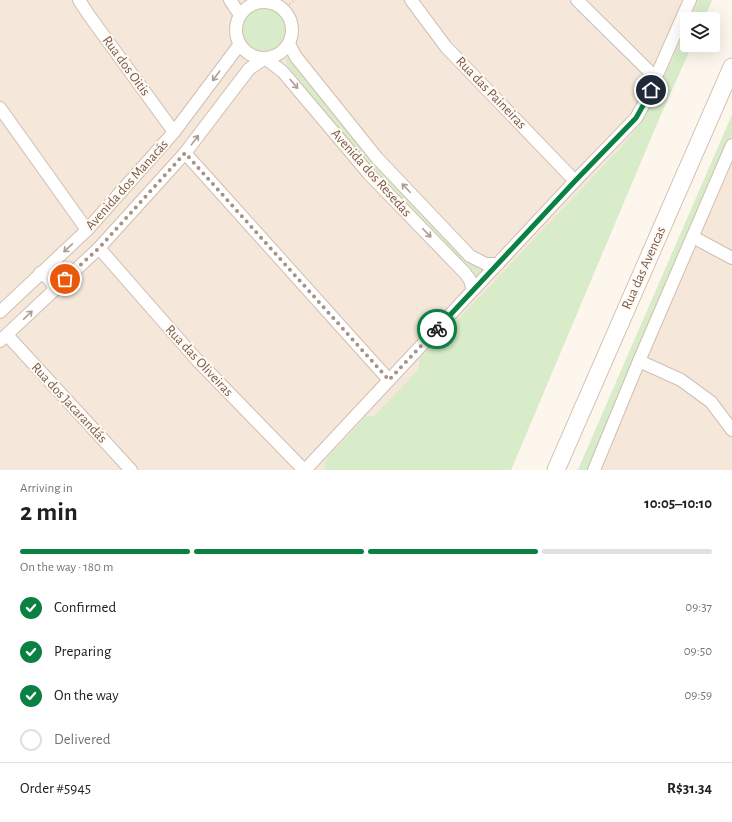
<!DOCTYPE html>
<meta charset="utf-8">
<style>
:root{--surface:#fff;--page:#f6f6f6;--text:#202124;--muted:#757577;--line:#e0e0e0;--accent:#0b8043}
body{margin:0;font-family:"Alegreya Sans",sans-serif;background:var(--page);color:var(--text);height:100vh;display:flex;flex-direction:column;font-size:15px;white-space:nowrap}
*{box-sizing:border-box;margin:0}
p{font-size:13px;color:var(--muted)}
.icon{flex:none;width:22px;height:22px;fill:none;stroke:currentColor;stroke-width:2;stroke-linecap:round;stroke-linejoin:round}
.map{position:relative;height:470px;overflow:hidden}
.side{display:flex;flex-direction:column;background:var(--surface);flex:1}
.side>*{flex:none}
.fabs{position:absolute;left:680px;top:12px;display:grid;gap:8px}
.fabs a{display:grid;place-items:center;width:40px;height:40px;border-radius:4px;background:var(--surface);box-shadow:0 4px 16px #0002;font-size:20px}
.pin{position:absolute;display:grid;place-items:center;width:34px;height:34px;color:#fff;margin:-17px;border:2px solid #fff;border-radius:50%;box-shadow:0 1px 4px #0007}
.courier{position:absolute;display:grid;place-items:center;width:40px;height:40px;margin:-20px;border:3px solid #0b8043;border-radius:50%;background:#fff;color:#222;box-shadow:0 1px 5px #0007}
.headline em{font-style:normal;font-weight:700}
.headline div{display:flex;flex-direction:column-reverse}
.headline{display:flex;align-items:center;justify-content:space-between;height:68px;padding:0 20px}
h1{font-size:26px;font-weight:700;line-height:30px}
.bar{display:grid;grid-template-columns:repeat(4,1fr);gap:6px 4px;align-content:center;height:48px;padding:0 20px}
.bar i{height:5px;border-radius:3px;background:var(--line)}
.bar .current{background:var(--accent)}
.bar p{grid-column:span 4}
.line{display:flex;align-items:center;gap:10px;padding:0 20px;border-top:1px solid var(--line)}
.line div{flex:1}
ol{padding:0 20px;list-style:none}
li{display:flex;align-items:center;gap:12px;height:44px}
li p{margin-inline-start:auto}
li .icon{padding:4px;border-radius:50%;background:var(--accent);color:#fff;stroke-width:4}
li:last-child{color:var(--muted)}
li i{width:22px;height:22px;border:2px solid var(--line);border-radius:50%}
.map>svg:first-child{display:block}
.residential{fill:#f5e8da}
.green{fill:#d8ecc9}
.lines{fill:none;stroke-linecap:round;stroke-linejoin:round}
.street-casing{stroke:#d1beb0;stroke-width:14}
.secondary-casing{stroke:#d6c0b0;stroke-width:19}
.path{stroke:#d9b8a5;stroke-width:2;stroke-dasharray:1 3;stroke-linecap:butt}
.street{stroke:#fff;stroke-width:12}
.secondary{stroke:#fff;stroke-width:17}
.oneway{stroke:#af9d94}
.done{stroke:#a89285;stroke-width:4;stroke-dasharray:0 7.2}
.route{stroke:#0b8043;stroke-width:5}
.labels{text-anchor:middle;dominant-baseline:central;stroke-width:4;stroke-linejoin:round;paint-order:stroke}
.street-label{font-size:14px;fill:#7a5c4d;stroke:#fffaf3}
</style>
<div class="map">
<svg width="732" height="470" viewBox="0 0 732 470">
<rect width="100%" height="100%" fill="#fdf6ec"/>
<g class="residential">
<path d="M0,0H712L704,19H687V45H692L659,119L511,470H0Z"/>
<path d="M732,115V470H578L713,159Z"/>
</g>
<g class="green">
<path d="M698,0H712L704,19H690Z"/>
<circle cx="264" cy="30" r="22"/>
<path d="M687,26V45H692L659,119L511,470H325L326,461L329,456L366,416H374L419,369V359L487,289L624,144L641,122L655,97Z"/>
<path d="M286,58H290L484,268L485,271L476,280L373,170L324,112L287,64L286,62Z"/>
<path d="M732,115V134L588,470H578Z"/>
</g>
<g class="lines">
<g class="street-casing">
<g id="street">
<path d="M79,0L88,14L174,132"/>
<path d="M230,0L240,15"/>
<path d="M411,0L446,47L575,181"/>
<path d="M577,0L656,78"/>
<circle cx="264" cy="30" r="28"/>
<path d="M289,44L296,57L377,158L470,256L486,264H498"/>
<path d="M265,58L283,72L369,174L465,273L470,280L473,290"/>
<path d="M0,108L87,230"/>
<path d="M185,153L389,380"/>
<path d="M693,237L732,258"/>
<path d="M99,248L197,360L304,470"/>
<path d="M40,273C48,277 52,281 54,290"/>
<path d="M0,312L87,230L174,132L240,44"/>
<path d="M7,335L131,470"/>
<path d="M0,341L99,248L185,153L249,69L264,59"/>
<path d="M639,361L681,380L711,402L732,430"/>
<path d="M305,470L575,181L636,118L645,102L690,0"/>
<path d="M594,470L639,361L732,145"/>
</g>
</g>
<g class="secondary-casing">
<path id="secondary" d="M556,470L732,67"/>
</g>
<path class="path" d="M283,9L295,0"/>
<use href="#street" class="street"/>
<use href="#secondary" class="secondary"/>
</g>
<defs><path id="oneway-shaft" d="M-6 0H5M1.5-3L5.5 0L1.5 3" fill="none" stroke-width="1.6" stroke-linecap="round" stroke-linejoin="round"/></defs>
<g class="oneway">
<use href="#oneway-shaft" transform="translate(216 76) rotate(127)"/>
<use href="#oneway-shaft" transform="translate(294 84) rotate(50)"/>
<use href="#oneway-shaft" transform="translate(195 140) rotate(-53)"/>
<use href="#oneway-shaft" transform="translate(406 188) rotate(-134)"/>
<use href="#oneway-shaft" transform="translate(427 233) rotate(46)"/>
<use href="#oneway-shaft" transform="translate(68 248) rotate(137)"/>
<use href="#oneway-shaft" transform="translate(28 315) rotate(-44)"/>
</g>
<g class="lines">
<path class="done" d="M65,279L99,248L185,153L389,380L437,329"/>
<path class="route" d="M437,329L575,181L636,118L645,102L651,90"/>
</g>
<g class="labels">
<g class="street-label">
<text transform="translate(126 66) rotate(54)">Rua dos Oitis</text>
<text transform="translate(491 93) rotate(46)">Rua das Paineiras</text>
<text transform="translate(371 173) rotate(48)">Avenida dos Resedas</text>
<text transform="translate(127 185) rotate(-48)">Avenida dos Manacás</text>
<text transform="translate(644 268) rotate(-66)">Rua das Avencas</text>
<text transform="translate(199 361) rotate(47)">Rua das Oliveiras</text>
<text transform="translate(69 403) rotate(47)">Rua dos Jacarandás</text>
</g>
</g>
</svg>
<div class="fabs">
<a><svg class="icon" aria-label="layers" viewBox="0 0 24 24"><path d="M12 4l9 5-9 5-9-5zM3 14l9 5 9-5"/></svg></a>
</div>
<div class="pin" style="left:65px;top:279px;background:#ea580c"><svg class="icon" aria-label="bag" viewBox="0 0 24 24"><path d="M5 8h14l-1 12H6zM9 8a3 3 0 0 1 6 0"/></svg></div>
<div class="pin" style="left:651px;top:90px;background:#1f2937"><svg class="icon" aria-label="home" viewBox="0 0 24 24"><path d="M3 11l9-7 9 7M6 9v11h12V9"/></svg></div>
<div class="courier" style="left:437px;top:329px"><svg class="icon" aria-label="bike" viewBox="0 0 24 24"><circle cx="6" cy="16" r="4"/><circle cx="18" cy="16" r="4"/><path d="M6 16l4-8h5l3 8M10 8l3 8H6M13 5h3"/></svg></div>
</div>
<section class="side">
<div class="headline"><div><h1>2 min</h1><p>Arriving in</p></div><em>10:05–10:10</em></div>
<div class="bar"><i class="current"></i><i class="current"></i><i class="current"></i><i></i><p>On the way · 180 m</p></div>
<ol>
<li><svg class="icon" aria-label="check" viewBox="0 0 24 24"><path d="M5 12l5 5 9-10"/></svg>Confirmed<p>09:37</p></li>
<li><svg class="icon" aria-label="check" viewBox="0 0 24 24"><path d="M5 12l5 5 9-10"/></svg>Preparing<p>09:50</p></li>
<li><svg class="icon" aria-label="check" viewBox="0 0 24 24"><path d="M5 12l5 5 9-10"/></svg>On the way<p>09:59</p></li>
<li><i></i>Delivered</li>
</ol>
<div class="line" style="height:52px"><div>Order #5945</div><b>R$31.34</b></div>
</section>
